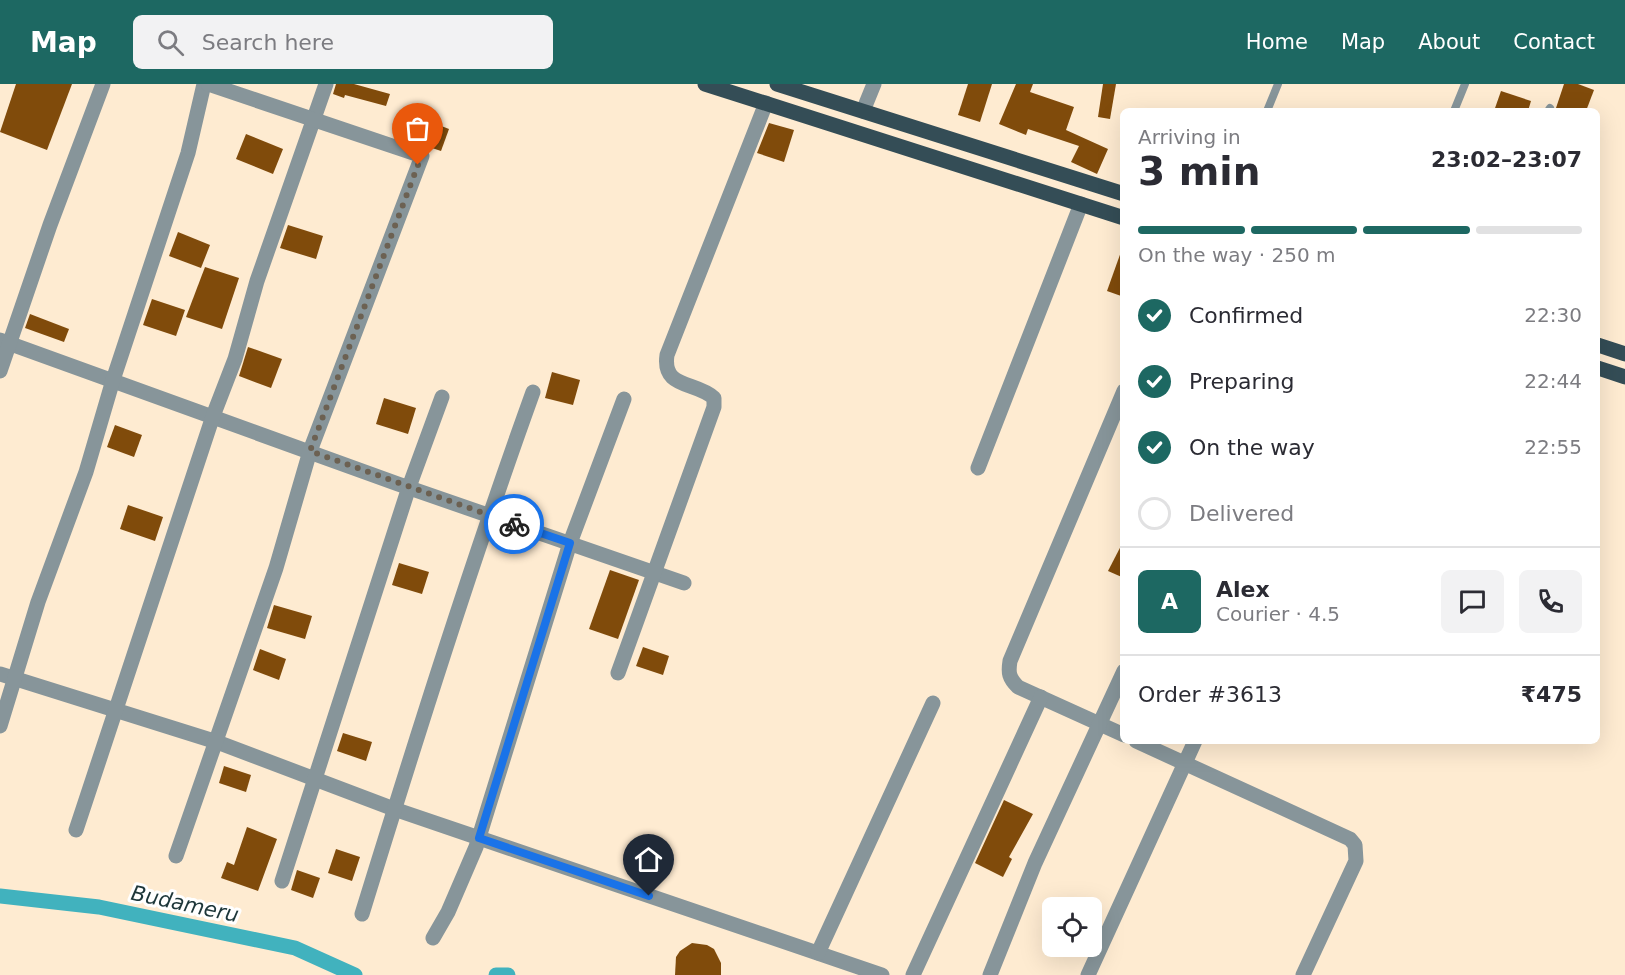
<!DOCTYPE html>
<meta charset="utf-8">
<style>
:root{--surface:#fff;--page:#f2f2f3;--text:#2b2b33;--muted:#7c7c81;--line:#e1e1e2;--accent:#1d6862}
body{margin:0;font-family:"DejaVu Sans",sans-serif;background:var(--page);color:var(--text);height:100vh;display:flex;flex-direction:column;font-size:22px;white-space:nowrap}
*{box-sizing:border-box;margin:0}
p{font-size:20px;color:var(--muted)}
.icon{flex:none;width:33px;height:33px;fill:none;stroke:currentColor;stroke-width:2;stroke-linecap:round;stroke-linejoin:round}
.map{position:relative;flex:1;overflow:hidden}
.drawer{position:absolute;left:1120px;top:24px;width:480px;height:636px;display:flex;flex-direction:column;background:var(--surface);border-radius:9px;box-shadow:0 6px 24px #0002}
.drawer>*{flex:none}
.buttons{position:absolute;left:1042px;top:813px;display:grid;gap:12px}
.buttons a{display:grid;place-items:center;width:60px;height:60px;border-radius:9px;background:var(--surface);box-shadow:0 6px 24px #0002;font-size:30px}
.pin{position:absolute;display:grid;place-items:center;width:51px;height:51px;color:#fff;margin:-62px -26px;border-radius:50% 50% 50% 0;rotate:-45deg;box-shadow:0 0 6px #0007}
.pin .icon{rotate:45deg}
.courier{position:absolute;display:grid;place-items:center;width:60px;height:60px;margin:-30px;border:4px solid #1a73e8;border-radius:50%;background:#fff;color:#222;box-shadow:0 2px 8px #0007}
.overview em{font-style:normal;font-weight:600}
.overview div{display:flex;flex-direction:column-reverse}
.overview{display:flex;align-items:center;justify-content:space-between;height:102px;padding:0 18px}
h1{font-size:39px;font-weight:600;line-height:45px}
.bar{display:grid;grid-template-columns:repeat(4,1fr);gap:9px 6px;align-content:center;height:72px;padding:0 18px}
.bar i{height:8px;border-radius:4px;background:var(--line)}
.bar .on{background:var(--accent)}
.bar p{grid-column:span 4}
.line{display:flex;align-items:center;gap:15px;padding:0 18px;border-top:2px solid var(--line)}
.line div{flex:1}
.round{display:grid;place-items:center;flex:none;width:63px;height:63px;border-radius:9px;background:var(--page)}
ol{padding:0 18px;list-style:none}
li{display:flex;align-items:center;gap:18px;height:66px}
li p{margin-inline-start:auto}
li .icon{padding:6px;border-radius:50%;background:var(--accent);color:#fff;stroke-width:4}
li:last-child{color:var(--muted)}
li i{width:33px;height:33px;border:3px solid var(--line);border-radius:50%}
header{display:flex;align-items:center;gap:36px;box-sizing:border-box;height:84px;padding:0 30px;background:var(--accent);color:#fff}
header strong{font-size:28px}
nav{display:flex;gap:33px;margin-inline-start:auto;font-size:21px}
.search{width:420px;height:54px;background:var(--page);display:flex;align-items:center;gap:15px;box-sizing:border-box;padding:0 21px;border-radius:9px;color:var(--muted);font-size:22px}
.map>svg:first-child{display:block}
.lines{fill:none;stroke-linecap:round;stroke-linejoin:round}
.canal{stroke:#41b2be;stroke-width:15}
.building{fill:#804b0b}
.lane{stroke:#87959a;stroke-width:8}
.street{stroke:#87959a;stroke-width:15}
.primary{stroke:#344d56;stroke-width:15}
.done{stroke:#6c6152;stroke-width:6;stroke-dasharray:0 10.8}
.route{stroke:#1a73e8;stroke-width:8}
.labels{text-anchor:middle;dominant-baseline:central;stroke-width:6;stroke-linejoin:round;paint-order:stroke}
.water-label{font-size:21px;font-style:italic;fill:#1d3639;stroke:#fff}
</style>
<header>
<strong>Map</strong>
<div class="search"><svg class="icon" aria-label="search" viewBox="0 0 24 24"><circle cx="10" cy="10" r="6"/><path d="M15 15l6 6"/></svg>Search here</div>
<nav><a>Home</a><a>Map</a><a>About</a><a>Contact</a></nav>
</header>
<div class="map">
<svg width="1625" height="891" viewBox="0 0 1625 891">
<rect width="100%" height="100%" fill="#feebd1"/>
<g class="lines">
<g class="canal">
<path d="M0,812L99,823L295,864L355,891"/>
<path d="M496,891H508"/>
</g>
</g>
<g class="building">
<path d="M16,0H72L47,66L0,48Z"/>
<path d="M336,0H354L390,10L386,22L345,11L344,14L333,10Z"/>
<path d="M968,0H992L980,38L958,31Z"/>
<path d="M1016,0H1033L1030,8L1074,23L1066,46L1108,65L1097,90L1071,78L1079,62L1028,45L1026,51L999,40Z"/>
<path d="M1103,0H1116L1110,35L1098,33Z"/>
<path d="M1564,0H1578L1594,6L1586,27H1555Z"/>
<path d="M1501,7L1531,17L1528,27H1494Z"/>
<path d="M431,38L449,45L441,67L423,61Z"/>
<path d="M769,39L794,46L784,78L757,69Z"/>
<path d="M246,50L283,65L273,90L236,75Z"/>
<path d="M288,141L323,152L316,175L280,164Z"/>
<path d="M178,148L210,161L201,184L169,172Z"/>
<path d="M1122,165H1124V213L1107,207Z"/>
<path d="M205,183L239,194L222,245L186,233Z"/>
<path d="M152,215L185,226L176,252L143,241Z"/>
<path d="M30,230L69,245L64,258L25,244Z"/>
<path d="M248,263L282,275L271,304L239,292Z"/>
<path d="M552,288L580,296L573,321L545,314Z"/>
<path d="M384,314L416,324L408,350L376,340Z"/>
<path d="M115,341L142,351L134,373L107,363Z"/>
<path d="M128,421L163,433L155,457L120,445Z"/>
<path d="M1124,456V494L1108,487Z"/>
<path d="M399,479L429,488L422,510L392,501Z"/>
<path d="M610,486L639,496L618,555L589,545Z"/>
<path d="M274,521L312,532L305,555L267,544Z"/>
<path d="M643,563L669,572L663,591L636,582Z"/>
<path d="M260,565L286,575L279,596L253,586Z"/>
<path d="M343,649L372,658L366,677L337,667Z"/>
<path d="M224,682L251,691L246,708L219,699Z"/>
<path d="M1004,716L1033,730L1009,773L1012,775L1003,793L975,779Z"/>
<path d="M247,743L277,755L258,807L221,794L227,778L234,781Z"/>
<path d="M336,765L360,773L352,797L328,789Z"/>
<path d="M297,786L320,794L313,814L291,806Z"/>
<path d="M692,859L707,861L714,865L721,879V891H675L676,873L680,867Z"/>
</g>
<g class="lines">
<g class="lane">
<path d="M1267,27L1278,0"/>
<path d="M1454,27L1465,0"/>
<path d="M1548,27L1550,24"/>
</g>
<g class="street">
<path d="M863,27L874,0"/>
<path d="M0,256L398,400L684,499"/>
<path d="M0,287L50,141L103,0"/>
<path d="M1124,307L1010,577C1008,589 1009,594 1018,603L1124,651"/>
<path d="M978,384L1081,120"/>
<path d="M618,589L714,323V314C695,297 662,305 667,271L766,19"/>
<path d="M0,590L217,658L394,725L882,891"/>
<path d="M0,642L38,518L86,388L113,296L188,69L204,0"/>
<path d="M1136,657L1350,755L1355,761L1356,777L1303,891"/>
<path d="M76,746L213,332L235,275L257,197L326,0"/>
<path d="M176,772L276,484L310,367L422,72L208,0"/>
<path d="M282,797L409,403L442,313"/>
<path d="M362,830C416,655 471,480 533,308"/>
<path d="M433,854L448,828L476,763L570,459L624,315"/>
<path d="M818,869L933,619"/>
<path d="M913,891L1041,613"/>
<path d="M990,891L1035,779L1124,587"/>
<path d="M1088,891L1195,657"/>
</g>
<g class="primary">
<path d="M705,0L1124,134"/>
<path d="M777,0L1124,110"/>
<path d="M1598,261L1625,270"/>
<path d="M1598,284L1625,293"/>
</g>
</g>
<g class="lines">
<path class="done" d="M418,81L310,367L514,440"/>
<path class="route" d="M514,440L570,459L479,754L649,812"/>
</g>
<g class="labels">
<g class="water-label">
<text transform="translate(185 820) rotate(12)">Budameru</text>
</g>
</g>
</svg>
<div class="buttons">
<a><svg class="icon" aria-label="locate" viewBox="0 0 24 24"><circle cx="12" cy="12" r="6"/><path d="M12 2v4M12 18v4M2 12h4M18 12h4"/></svg></a>
</div>
<div class="pin" style="left:418px;top:81px;background:#ea580c"><svg class="icon" aria-label="bag" viewBox="0 0 24 24"><path d="M5 8h14l-1 12H6zM9 8a3 3 0 0 1 6 0"/></svg></div>
<div class="pin" style="left:649px;top:812px;background:#1f2937"><svg class="icon" aria-label="home" viewBox="0 0 24 24"><path d="M3 11l9-7 9 7M6 9v11h12V9"/></svg></div>
<div class="courier" style="left:514px;top:440px"><svg class="icon" aria-label="bike" viewBox="0 0 24 24"><circle cx="6" cy="16" r="4"/><circle cx="18" cy="16" r="4"/><path d="M6 16l4-8h5l3 8M10 8l3 8H6M13 5h3"/></svg></div>
<section class="drawer">
<div class="overview"><div><h1>3 min</h1><p>Arriving in</p></div><em>23:02–23:07</em></div>
<div class="bar"><i class="on"></i><i class="on"></i><i class="on"></i><i></i><p>On the way · 250 m</p></div>
<ol>
<li><svg class="icon" aria-label="check" viewBox="0 0 24 24"><path d="M5 12l5 5 9-10"/></svg>Confirmed<p>22:30</p></li>
<li><svg class="icon" aria-label="check" viewBox="0 0 24 24"><path d="M5 12l5 5 9-10"/></svg>Preparing<p>22:44</p></li>
<li><svg class="icon" aria-label="check" viewBox="0 0 24 24"><path d="M5 12l5 5 9-10"/></svg>On the way<p>22:55</p></li>
<li><i></i>Delivered</li>
</ol>
<div class="line" style="height:108px"><b class="round" style="background:var(--accent);color:#fff">A</b><div><b>Alex</b><p>Courier · 4.5</p></div><a class="round"><svg class="icon" aria-label="chat" viewBox="0 0 24 24"><path d="M4 5h16v11H9l-5 4z"/></svg></a><a class="round"><svg class="icon" aria-label="phone" viewBox="0 0 24 24"><path d="M5 4h4l2 5-3 2q2 4 5 5l2-3 5 2v4C11 20 4 13 5 4z"/></svg></a></div>
<div class="line" style="height:78px"><div>Order #3613</div><b>₹475</b></div>
</section>
</div>
